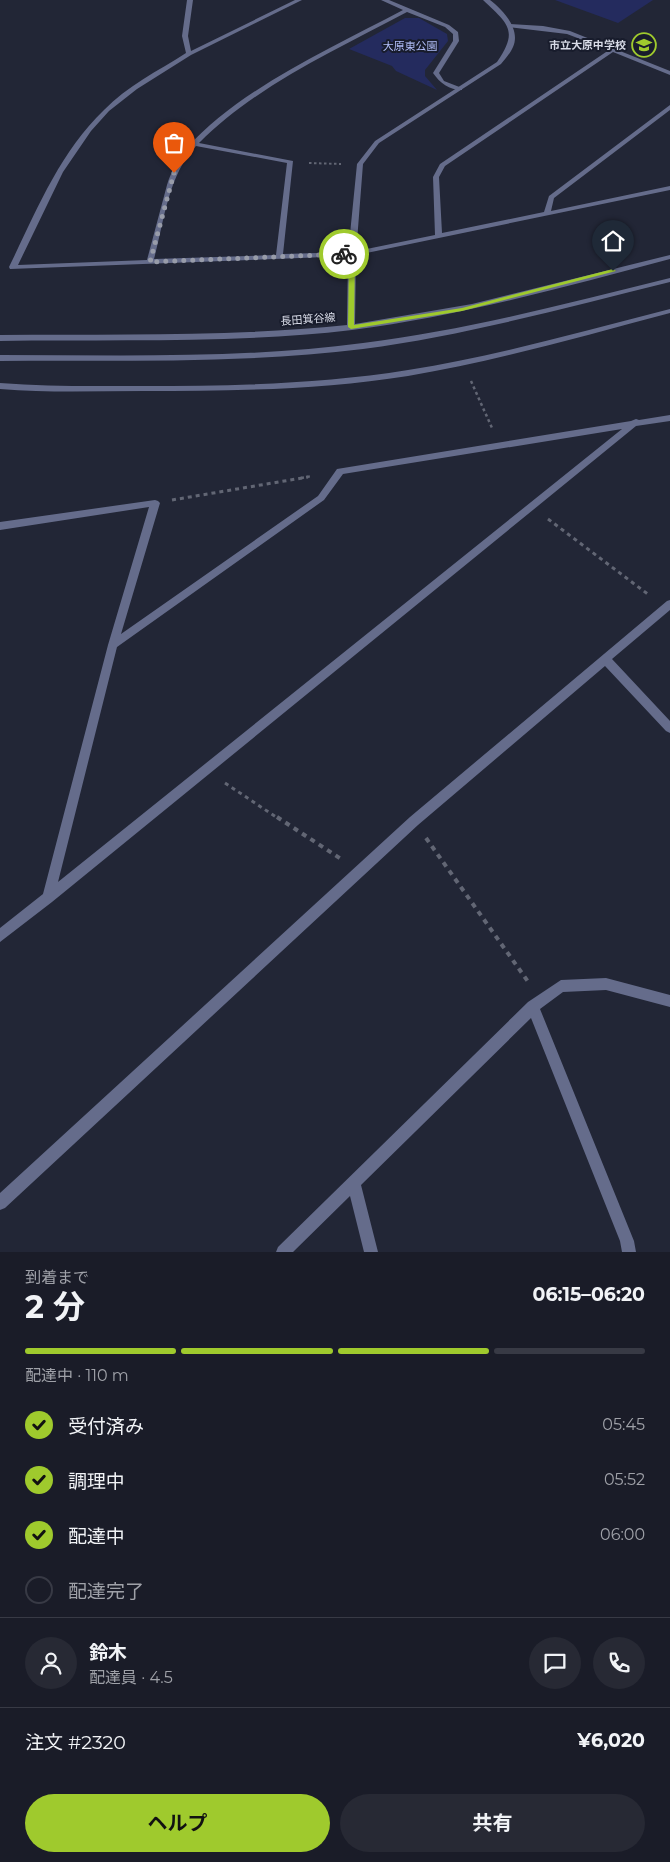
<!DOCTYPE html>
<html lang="ja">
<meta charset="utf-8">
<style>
:root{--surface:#1a1c28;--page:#272934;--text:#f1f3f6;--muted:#9fa1a8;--line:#383a45;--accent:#9fca2d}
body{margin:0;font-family:Montserrat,"Noto Sans JP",sans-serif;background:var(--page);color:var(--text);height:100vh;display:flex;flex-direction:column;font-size:19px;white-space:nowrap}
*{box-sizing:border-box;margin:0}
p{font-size:16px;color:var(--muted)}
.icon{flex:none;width:28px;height:28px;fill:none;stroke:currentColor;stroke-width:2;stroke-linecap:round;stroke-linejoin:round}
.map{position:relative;height:1252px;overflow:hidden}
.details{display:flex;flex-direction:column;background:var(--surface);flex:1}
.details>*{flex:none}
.pin{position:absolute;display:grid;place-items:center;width:42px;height:42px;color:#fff;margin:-51px -21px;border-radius:50% 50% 50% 0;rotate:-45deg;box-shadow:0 0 5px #0007}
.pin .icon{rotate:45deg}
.courier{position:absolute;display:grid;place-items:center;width:50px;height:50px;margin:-25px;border:4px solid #9fca2d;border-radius:50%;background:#fff;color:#222;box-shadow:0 1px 6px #0007}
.summary em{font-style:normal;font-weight:700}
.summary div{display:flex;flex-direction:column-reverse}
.summary{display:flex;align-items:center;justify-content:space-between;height:85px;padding:0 25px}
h1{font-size:32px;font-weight:700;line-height:38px}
.bar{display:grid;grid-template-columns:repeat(4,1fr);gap:8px 5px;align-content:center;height:60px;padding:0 25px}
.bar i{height:6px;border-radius:4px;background:var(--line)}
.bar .active{background:var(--accent)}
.bar p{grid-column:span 4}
.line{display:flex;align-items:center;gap:12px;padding:0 25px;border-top:1px solid var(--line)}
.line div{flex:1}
.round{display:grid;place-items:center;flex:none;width:52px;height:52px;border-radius:26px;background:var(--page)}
ol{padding:0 25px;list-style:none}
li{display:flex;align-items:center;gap:15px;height:55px}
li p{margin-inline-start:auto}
li .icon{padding:5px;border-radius:50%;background:var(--accent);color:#111;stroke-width:4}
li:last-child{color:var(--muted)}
li i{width:28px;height:28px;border:2px solid var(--line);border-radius:50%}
.button{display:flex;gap:10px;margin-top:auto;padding:10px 25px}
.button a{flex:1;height:58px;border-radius:30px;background:var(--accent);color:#111;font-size:20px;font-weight:700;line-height:58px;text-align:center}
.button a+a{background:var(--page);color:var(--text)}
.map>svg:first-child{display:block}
.green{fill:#242b5e}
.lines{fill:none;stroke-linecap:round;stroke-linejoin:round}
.path-far3{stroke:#626674;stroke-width:2;stroke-dasharray:2.5 2.5;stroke-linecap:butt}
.path-far2{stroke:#626674;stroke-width:2.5;stroke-dasharray:3 3;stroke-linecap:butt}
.path-far1{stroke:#626674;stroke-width:3;stroke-dasharray:4 4;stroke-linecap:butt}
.path{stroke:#626674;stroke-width:4;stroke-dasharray:5 5;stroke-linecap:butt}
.minor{fill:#656c8b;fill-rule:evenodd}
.tertiary{fill:#656c8b;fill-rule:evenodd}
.route{fill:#9fca2d}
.done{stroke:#989ca9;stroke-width:5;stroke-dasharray:0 9}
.labels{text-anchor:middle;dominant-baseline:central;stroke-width:4;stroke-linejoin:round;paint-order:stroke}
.far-poi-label{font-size:11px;font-weight:bold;fill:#d8dbe7;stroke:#181c2c;text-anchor:end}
.far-park-label{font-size:11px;fill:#b0bdf8;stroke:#181c2c}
.far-street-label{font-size:11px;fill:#d8dbe7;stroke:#181c2c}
</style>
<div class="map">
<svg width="670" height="1252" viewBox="0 0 670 1252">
<rect width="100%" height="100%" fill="#222636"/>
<g class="green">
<path d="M555,0H653L618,23Z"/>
<path d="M405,18H419L447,34L448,41L425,70V76L437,90L396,71L392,66L349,49Z"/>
</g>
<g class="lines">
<path class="path-far3" d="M309,163L341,164"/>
<g class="path-far2">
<path d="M471,381L492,428"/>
<path d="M301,478L312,476"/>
</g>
<g class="path-far1">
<path d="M172,500L308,477"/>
<path d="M548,519L649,595"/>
<path d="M225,783L279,819"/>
</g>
<g class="path">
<path d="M277,817L341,859"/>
<path d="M426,838L529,983"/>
</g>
<g class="minor">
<path d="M187,0H193L188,36L191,51L295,0H302L191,55L137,89L109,111L91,131L63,172L18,265L147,260L167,185C171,172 178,158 187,148C239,89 333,47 403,10L381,0H389L449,25L458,32L459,41L439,73L444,81L462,88V90C449,90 440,83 433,73L453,41V34L445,27L407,12C336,50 257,85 199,143L293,161L283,254L352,252L435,235L433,177L440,164L609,50L567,34L508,27V25L510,24L543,26L570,31L670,71V75L613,52L445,166L439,177L442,233L544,212L549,196L670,105V110L554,198L551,211L670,186V190L352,256L10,269L9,267C36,212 59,153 104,110C127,86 158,71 186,53L182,36ZM196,146L287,163L276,255L154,259C164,222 168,175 196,146Z"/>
<path d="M670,309V313C583,336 497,361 408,376C321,390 232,391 144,391C96,391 48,393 0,389V383C48,387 96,386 144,386C232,386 321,384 408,370C497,356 583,331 670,309Z"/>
<path d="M670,415V421L636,426L52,902L0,942V928L43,894L108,645L149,507L0,530V522L155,500L158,501L160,503L121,634L318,496L337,469L631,421L636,419L639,420ZM622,429L58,882L117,647L324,500L343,474Z"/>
<path d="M670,600V610L612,659L670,721V733L666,731L605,666L418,825L5,1208L0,1210V1193L410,817L667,601Z"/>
<path d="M606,978L670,995V1007L606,990L563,992L540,1009L634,1241L636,1252H622L620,1241L531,1018L361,1185L378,1252H364L350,1196L293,1252H276L278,1247L528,1002L561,980Z"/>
</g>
<g class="tertiary">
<path d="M483,0H490C503,10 521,29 513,47C510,54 505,59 501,64L379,143L363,164L356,254L355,324L472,304L670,255V259C565,287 460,316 352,330C235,344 117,339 0,341V335C116,334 232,337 347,325L348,254L357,164L375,141L497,62C519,30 508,24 483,0Z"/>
<path d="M670,278V282C569,307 467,335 363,349C243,364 121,360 0,361V355C121,355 243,359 363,343C467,330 569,303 670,278Z"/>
</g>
</g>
<path class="route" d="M352,252L355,254L354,325L462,308L613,269L616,271L462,311L351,329L348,327L349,256L341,254Z"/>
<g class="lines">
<path class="done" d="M174,173L150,262L344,254"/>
</g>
<defs>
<g id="school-ring" transform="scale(1.25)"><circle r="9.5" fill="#181c2c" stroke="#9fca2d" stroke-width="1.5"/><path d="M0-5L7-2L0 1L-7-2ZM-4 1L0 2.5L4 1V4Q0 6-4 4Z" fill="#9fca2d"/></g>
</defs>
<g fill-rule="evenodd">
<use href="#school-ring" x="644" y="45"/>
</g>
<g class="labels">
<g class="far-poi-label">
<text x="626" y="45">市立大原中学校</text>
</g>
<g class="far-park-label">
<text x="410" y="46">大原東公園</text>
</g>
<g class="far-street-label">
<text transform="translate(308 319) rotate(-4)">長田箕谷線</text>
</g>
</g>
</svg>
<div class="pin" style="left:174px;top:173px;background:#ea580c"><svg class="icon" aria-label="bag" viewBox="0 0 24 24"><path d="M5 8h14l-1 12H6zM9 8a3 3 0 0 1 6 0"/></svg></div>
<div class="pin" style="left:613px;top:271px;background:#1f2937"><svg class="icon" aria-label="home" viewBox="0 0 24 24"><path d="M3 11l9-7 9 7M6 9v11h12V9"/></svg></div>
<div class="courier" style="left:344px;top:254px"><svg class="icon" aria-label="bike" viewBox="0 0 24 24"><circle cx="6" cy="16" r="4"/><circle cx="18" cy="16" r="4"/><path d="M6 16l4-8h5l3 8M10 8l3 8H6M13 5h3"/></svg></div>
</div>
<section class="details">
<div class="summary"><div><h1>2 分</h1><p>到着まで</p></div><em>06:15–06:20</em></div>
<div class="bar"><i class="active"></i><i class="active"></i><i class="active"></i><i></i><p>配達中 · 110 m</p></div>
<ol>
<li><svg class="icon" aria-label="check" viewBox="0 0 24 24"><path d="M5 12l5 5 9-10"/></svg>受付済み<p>05:45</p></li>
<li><svg class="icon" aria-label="check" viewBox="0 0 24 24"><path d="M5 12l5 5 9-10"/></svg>調理中<p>05:52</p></li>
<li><svg class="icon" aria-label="check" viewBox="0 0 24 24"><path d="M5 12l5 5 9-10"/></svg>配達中<p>06:00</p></li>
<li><i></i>配達完了</li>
</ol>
<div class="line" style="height:90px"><a class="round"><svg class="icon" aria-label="person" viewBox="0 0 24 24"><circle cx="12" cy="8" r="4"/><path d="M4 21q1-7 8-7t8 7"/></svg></a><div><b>鈴木</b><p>配達員 · 4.5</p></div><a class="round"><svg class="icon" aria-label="chat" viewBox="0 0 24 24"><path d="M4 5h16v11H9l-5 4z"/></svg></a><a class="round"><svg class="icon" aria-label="phone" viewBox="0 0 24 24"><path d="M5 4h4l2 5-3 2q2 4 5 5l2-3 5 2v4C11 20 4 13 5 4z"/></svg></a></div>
<div class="line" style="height:65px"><div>注文 #2320</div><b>¥6,020</b></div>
<div class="button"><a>ヘルプ</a><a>共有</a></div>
</section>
